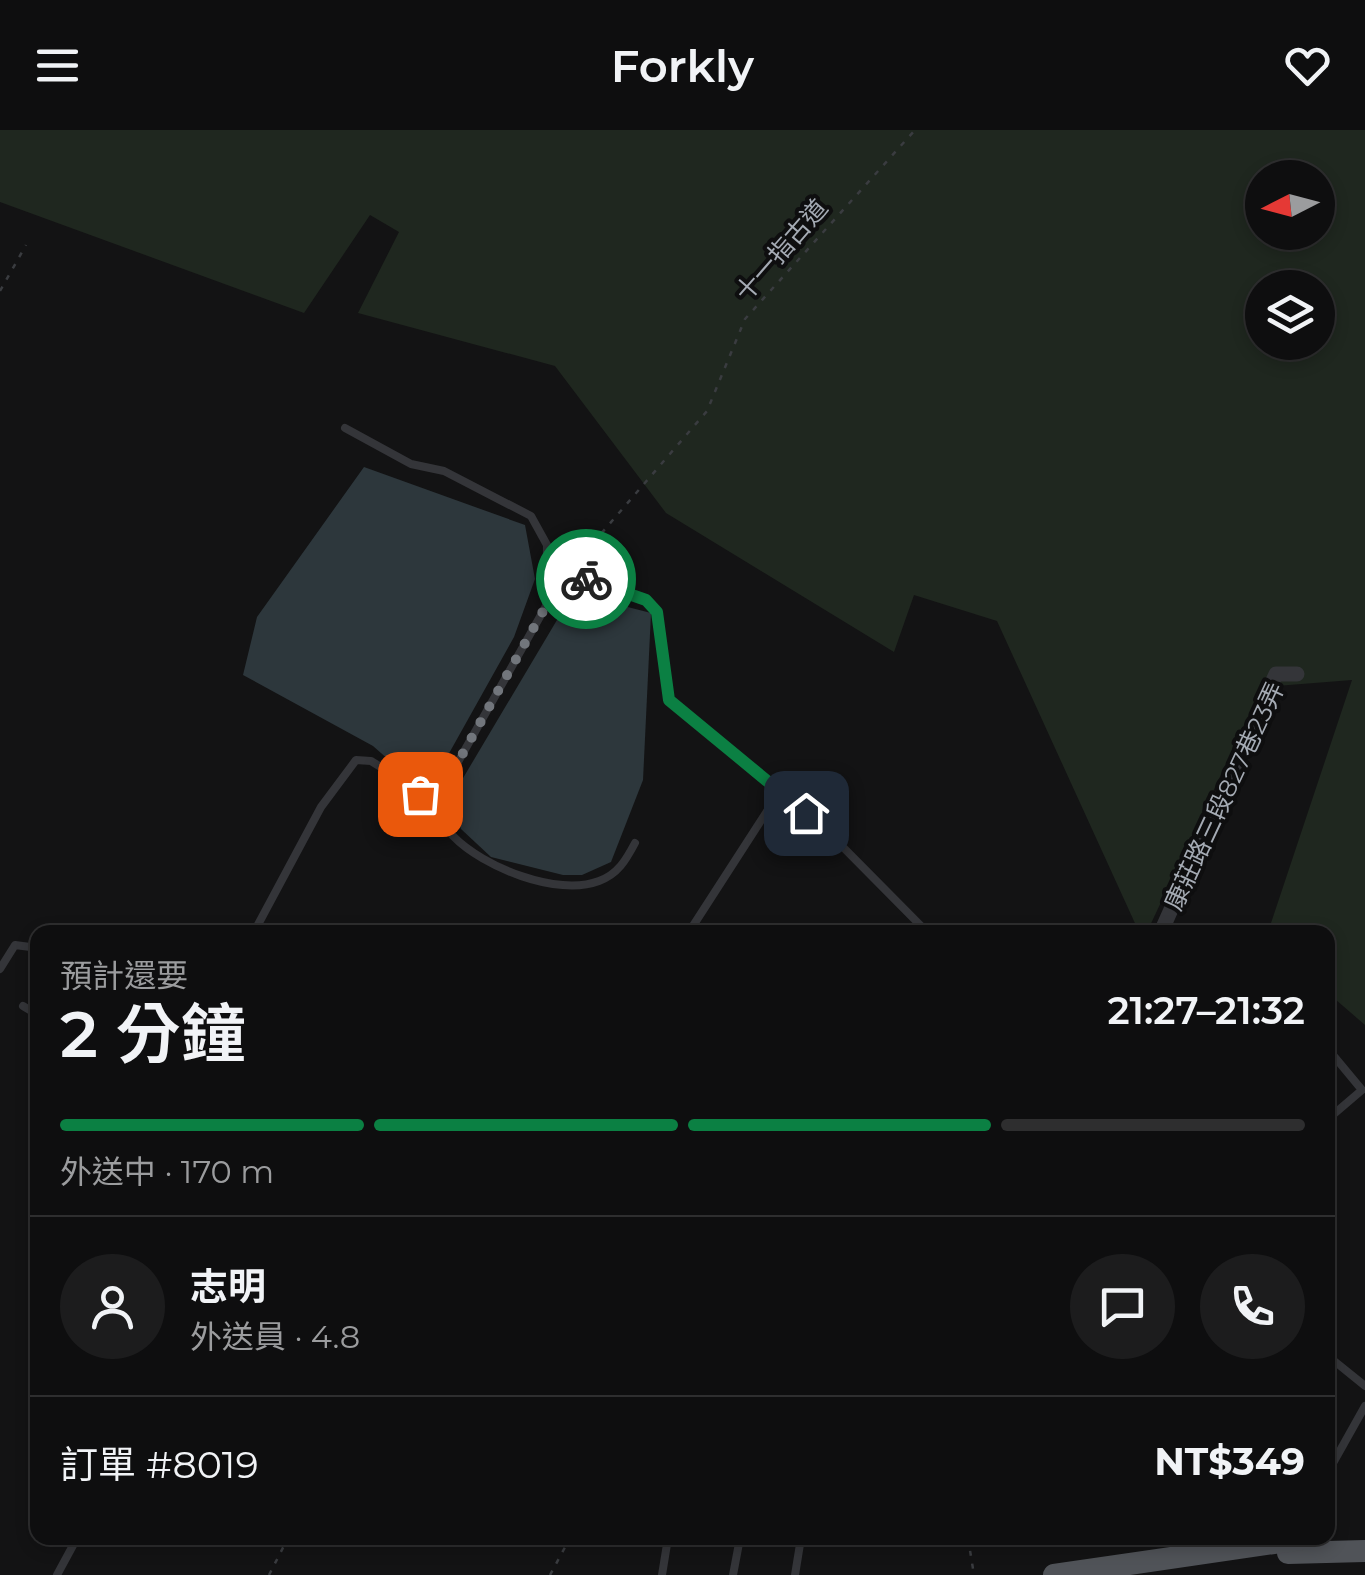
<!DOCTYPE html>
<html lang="zh-TW">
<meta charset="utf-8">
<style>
:root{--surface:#0e0e0f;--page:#1c1c1d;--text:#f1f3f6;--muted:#9b9c9e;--line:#2e2e2f;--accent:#0b8043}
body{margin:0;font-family:Montserrat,"Noto Sans TC",sans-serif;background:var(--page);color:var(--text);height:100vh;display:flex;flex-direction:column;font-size:38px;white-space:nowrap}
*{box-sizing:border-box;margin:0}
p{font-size:32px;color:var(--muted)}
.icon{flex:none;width:55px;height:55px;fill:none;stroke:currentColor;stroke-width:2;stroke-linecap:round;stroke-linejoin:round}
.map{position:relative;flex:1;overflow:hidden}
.panel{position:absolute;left:30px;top:795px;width:1305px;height:620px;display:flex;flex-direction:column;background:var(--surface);border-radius:20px;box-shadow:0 5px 15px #0003,0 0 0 2px var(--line)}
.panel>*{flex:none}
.needle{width:65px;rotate:264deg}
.controls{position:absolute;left:1245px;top:30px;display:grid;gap:20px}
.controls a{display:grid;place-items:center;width:90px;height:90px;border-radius:50%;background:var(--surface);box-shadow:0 5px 15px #0003,0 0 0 2px var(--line);font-size:50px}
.pin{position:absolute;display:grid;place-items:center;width:85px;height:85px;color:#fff;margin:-42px;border-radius:20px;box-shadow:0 5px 15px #0006}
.courier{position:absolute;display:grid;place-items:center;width:100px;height:100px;margin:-50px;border:8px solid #0b8043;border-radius:50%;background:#fff;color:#222;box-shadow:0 2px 12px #0007}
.head em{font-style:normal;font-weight:600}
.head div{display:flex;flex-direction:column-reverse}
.head{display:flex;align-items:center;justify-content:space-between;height:170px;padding:0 30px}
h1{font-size:65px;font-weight:600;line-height:75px}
.bar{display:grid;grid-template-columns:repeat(4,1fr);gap:15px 10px;align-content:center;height:120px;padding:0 30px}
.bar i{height:12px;border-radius:8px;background:var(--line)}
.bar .on{background:var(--accent)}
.bar p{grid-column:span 4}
.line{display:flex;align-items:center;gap:25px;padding:0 30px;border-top:2px solid var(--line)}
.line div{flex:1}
.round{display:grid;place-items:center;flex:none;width:105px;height:105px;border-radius:52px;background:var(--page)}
header{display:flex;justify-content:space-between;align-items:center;height:130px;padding:0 30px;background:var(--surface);font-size:45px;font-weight:600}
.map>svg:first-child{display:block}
.green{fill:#1f271f;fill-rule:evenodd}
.water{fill:#2d373c}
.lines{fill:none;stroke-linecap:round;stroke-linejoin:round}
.path{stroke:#3a3c40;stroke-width:2.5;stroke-dasharray:5 8;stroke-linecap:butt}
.service{stroke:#343539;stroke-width:8}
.minor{stroke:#343539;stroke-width:15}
.primary{stroke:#505358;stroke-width:22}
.done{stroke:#72767c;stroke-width:10;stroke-dasharray:0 18}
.route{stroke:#0b8043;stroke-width:12}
.labels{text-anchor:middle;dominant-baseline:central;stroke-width:8;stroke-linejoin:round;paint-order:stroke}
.street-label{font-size:25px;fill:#a5abb4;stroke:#0e0e0f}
</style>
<header><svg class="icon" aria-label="menu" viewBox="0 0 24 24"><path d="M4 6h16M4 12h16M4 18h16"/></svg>Forkly<svg class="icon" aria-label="heart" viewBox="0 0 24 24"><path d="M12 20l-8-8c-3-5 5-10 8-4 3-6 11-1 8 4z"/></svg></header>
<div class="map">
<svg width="1365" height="1445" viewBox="0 0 1365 1445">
<rect width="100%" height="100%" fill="#131314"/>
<path class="green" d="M0,0H1365V895L1328,863V802H1268L1352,550L1262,557L1147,802H1139L997,491L914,465L894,522L666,383L555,236L358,183L399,102L370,85L304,183L0,72ZM1262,48H1318V102H1262ZM1262,158H1318V212H1262Z"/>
<g class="water">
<path d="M364,337L525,395L535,449L514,507L433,652L423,660L373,616L243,545L257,487Z"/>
<path d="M573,463L651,483L643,650L611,732L582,745H563L491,727L461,699L450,670Z"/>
</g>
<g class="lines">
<g class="path">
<path d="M0,161L26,115"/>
<path d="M593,413L707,281L745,189L915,0"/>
<path d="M968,1408L974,1445"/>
<path d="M269,1445L288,1408"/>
<path d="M550,1445L570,1408"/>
</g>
<g class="service">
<path d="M345,298L411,334L444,341L531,386L547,415L546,476L436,671"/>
<path d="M579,446L646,470L657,482L669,570L831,705L927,802"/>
<path d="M546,476L579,446L587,420"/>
<path d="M436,671C440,684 444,696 453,706C483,737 557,767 599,751C618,744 626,730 635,713"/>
<path d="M254,802L321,677L356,630L371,631L436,671"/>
<path d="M689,802L780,661"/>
<path d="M0,839L15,815L38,818"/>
<path d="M23,876L38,885"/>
<path d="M1328,919L1362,960L1328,989"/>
<path d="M1328,1226L1365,1256"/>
<path d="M1328,1342L1365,1276"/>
<path d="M57,1445L77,1408"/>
<path d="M662,1445L668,1408"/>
<path d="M733,1445L740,1408"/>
<path d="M795,1445L801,1408"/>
</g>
<path class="minor" d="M1161,802L1276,544H1297"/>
<g class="primary">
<path d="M1288,1423L1365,1421"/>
<path d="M1054,1445L1308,1408"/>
</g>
</g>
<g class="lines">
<path class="done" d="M420,664L436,671L546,476L579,446L586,449"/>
<path class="route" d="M586,449L646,470L657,482L669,570L806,683"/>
</g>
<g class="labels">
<g class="street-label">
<text transform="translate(781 120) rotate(-49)">十一指古道</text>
<text transform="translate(1224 666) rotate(-65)">康莊路三段827巷23弄</text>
</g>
</g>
</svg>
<div class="controls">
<a><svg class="needle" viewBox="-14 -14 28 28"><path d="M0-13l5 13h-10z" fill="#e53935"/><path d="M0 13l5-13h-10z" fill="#9b9c9e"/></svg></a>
<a><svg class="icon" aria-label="layers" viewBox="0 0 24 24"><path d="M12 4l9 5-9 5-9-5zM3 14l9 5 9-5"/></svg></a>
</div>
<div class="pin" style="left:420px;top:664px;background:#ea580c"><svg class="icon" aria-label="bag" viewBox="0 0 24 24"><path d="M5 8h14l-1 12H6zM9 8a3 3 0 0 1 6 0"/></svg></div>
<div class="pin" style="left:806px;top:683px;background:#1f2937"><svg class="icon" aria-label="home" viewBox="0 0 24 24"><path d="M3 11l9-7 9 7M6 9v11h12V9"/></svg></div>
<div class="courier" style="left:586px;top:449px"><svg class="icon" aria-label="bike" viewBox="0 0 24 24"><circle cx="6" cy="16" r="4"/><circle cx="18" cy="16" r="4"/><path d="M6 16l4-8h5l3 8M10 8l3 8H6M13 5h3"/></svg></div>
<section class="panel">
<div class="head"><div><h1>2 分鐘</h1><p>預計還要</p></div><em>21:27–21:32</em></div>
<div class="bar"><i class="on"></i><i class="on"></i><i class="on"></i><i></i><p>外送中 · 170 m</p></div>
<div class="line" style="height:180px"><a class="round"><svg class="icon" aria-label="person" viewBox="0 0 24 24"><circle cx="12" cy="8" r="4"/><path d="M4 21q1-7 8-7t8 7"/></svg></a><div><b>志明</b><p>外送員 · 4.8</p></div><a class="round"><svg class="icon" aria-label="chat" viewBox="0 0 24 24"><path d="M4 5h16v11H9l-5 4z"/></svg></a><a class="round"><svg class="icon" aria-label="phone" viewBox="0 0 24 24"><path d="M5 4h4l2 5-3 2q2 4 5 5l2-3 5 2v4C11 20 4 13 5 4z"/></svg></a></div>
<div class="line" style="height:130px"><div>訂單 #8019</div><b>NT$349</b></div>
</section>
</div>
